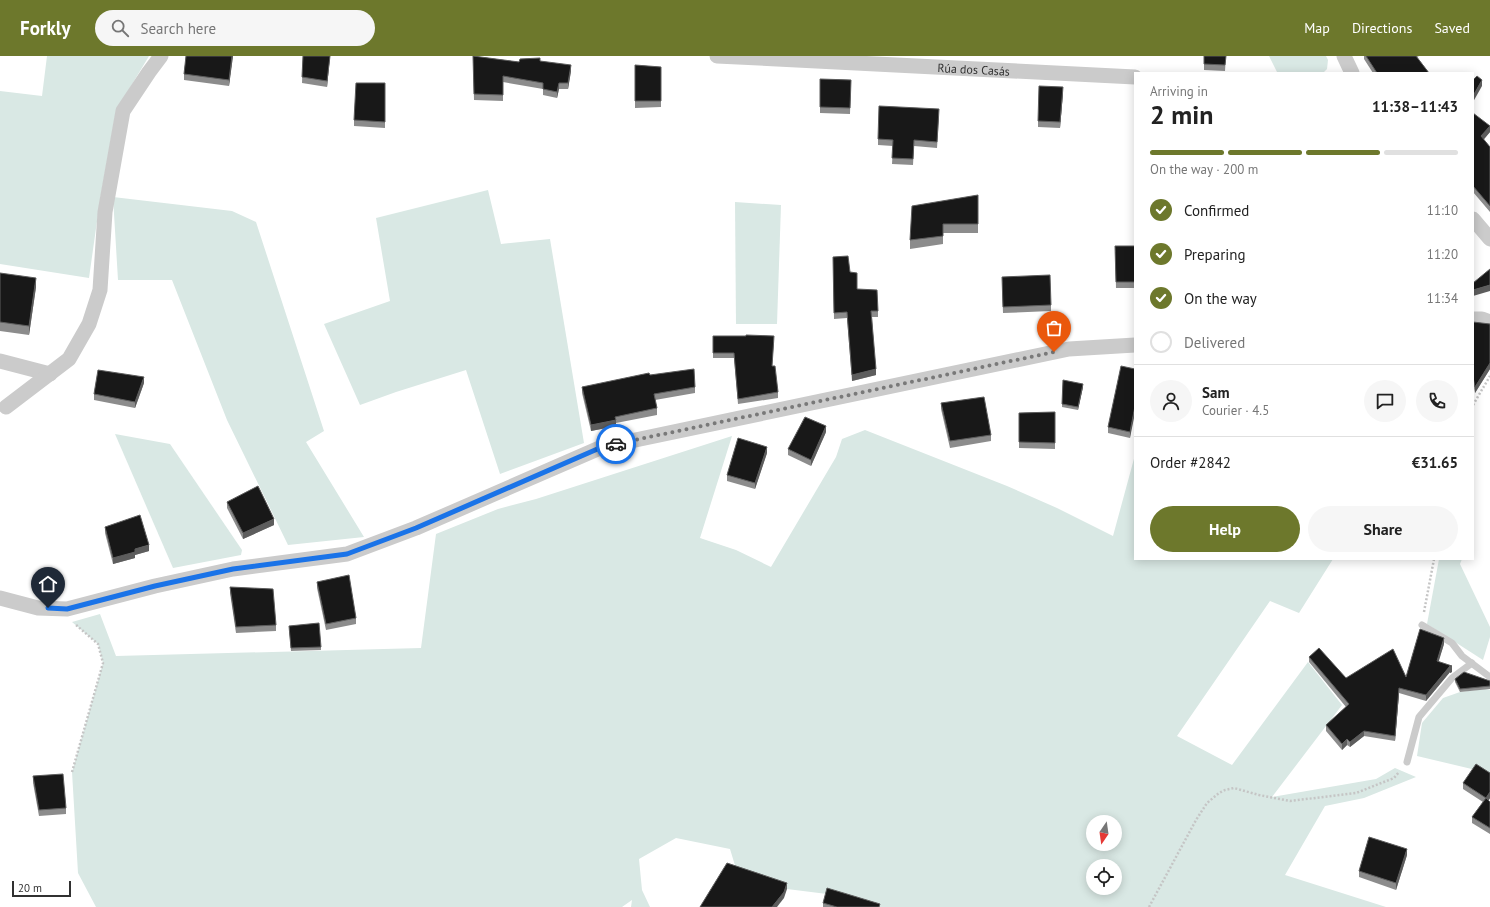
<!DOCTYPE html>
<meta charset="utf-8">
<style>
:root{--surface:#fff;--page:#f6f6f6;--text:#222;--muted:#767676;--line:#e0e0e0;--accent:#6d782c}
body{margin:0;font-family:"PT Sans",sans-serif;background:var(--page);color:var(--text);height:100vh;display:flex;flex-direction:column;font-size:15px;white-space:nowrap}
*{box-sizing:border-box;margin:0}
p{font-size:13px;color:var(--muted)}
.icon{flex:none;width:22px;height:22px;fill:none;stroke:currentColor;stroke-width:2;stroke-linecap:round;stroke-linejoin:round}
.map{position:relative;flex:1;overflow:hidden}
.details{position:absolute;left:1134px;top:16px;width:340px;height:488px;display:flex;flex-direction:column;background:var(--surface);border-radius:0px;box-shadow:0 2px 10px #0003}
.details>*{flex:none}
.needle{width:26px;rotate:193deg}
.tools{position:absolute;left:1086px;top:759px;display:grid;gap:8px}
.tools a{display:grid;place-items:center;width:36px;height:36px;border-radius:50%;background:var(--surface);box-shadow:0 2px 10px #0003;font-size:20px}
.scale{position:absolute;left:12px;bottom:10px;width:59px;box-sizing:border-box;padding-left:4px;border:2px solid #313131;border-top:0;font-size:11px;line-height:14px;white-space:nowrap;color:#313131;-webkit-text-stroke:3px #fff;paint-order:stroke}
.pin{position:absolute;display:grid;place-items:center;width:34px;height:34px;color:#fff;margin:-41px -17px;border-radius:50% 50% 50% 0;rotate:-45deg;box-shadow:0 0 4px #0007}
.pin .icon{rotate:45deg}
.courier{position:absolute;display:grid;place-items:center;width:40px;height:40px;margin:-20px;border:3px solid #1a73e8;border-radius:50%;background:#fff;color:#222;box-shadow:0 1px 5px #0007}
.summary em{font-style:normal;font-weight:700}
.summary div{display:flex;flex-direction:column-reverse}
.summary{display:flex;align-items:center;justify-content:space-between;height:68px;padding:0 16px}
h1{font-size:26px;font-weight:700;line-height:30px}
.bar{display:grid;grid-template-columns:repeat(4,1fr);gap:6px 4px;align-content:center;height:48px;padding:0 16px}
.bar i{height:5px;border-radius:3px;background:var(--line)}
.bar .active{background:var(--accent)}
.bar p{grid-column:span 4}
.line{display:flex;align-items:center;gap:10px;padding:0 16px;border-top:1px solid var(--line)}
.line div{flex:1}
.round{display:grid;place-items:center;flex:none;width:42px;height:42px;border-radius:21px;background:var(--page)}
ol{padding:0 16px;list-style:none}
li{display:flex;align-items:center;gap:12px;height:44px}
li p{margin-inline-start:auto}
li .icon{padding:4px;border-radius:50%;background:var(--accent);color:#fff;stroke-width:4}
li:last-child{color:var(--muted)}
li i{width:22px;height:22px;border:2px solid var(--line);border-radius:50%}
.action{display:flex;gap:8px;margin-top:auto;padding:8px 16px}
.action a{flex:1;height:46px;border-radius:24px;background:var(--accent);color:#fff;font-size:16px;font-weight:700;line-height:46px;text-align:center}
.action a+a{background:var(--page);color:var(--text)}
header{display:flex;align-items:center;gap:24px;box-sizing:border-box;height:56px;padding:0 20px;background:var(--accent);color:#fff}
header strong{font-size:19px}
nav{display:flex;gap:22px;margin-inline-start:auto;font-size:14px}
.search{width:280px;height:36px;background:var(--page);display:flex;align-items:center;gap:10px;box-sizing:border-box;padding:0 14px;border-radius:22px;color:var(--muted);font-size:15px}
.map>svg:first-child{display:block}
.green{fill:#d9e8e4;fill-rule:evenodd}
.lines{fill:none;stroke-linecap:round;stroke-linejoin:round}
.path{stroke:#c5c5c5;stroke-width:2.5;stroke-dasharray:2 2;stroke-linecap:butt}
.lane{stroke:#cbcbcb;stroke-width:7}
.street{stroke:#cbcbcb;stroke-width:15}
.wall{fill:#8c8c8c}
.shaded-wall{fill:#5d5d5d}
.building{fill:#181818;stroke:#5d5d5d}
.done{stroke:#797979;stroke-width:4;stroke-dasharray:0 7.2}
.route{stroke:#1a73e8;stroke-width:5}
.labels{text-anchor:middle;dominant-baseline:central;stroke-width:4;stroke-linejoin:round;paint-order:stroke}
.street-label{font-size:12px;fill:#313131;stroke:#fff}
</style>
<header>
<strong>Forkly</strong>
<div class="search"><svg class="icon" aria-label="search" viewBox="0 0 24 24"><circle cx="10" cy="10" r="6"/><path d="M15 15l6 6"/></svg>Search here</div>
<nav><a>Map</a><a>Directions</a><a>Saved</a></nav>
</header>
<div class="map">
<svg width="1490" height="851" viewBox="0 0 1490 851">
<rect width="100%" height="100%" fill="#fff"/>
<g class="green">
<path d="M47,0H149L116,55L100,144L89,222L0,208V35L42,40Z"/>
<path d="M1269,0H1326L1328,4L1327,13L1323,17L1277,16Z"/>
<path d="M488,134L501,188L550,183L584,387L500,418L466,314L396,336L360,349L324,268L390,245L376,162Z"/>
<path d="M113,141L232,155L256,166L324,375L306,386L364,481L288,489L227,364L172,224H118Z"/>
<path d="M735,146L781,149L777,268H736Z"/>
<path d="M865,374L1007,430L1057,452L1113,480L1135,399V503H1333L1299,557L1270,545L1177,680L1232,709L1308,606L1342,649L1272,741L1376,723L1395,712L1416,721L1364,742L1325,750L1285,819L1386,851H871L827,838L787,833L737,816L730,793L676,782L639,803L642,834L650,851H631L632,844L622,851H96L78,817L72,716L103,607L98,588L72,566L100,558L116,600L421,592L436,478L498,453L536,443L732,380L700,482L736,494L771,511L836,401L842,383ZM1093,766H1115V788H1093ZM1093,810H1115V832H1093Z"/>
<path d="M115,378L170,388L242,494L241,499L173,512Z"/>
<path d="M1439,503H1462L1460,508L1490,571V581L1483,604L1427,568Z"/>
<path d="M1485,633L1490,634V723L1476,714L1417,700L1422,667L1443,642L1460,636Z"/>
</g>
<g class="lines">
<g class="path">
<path d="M1473,349L1490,320"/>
<path d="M1424,556L1434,503"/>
<path d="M72,716L103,607L98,588L75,568"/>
<path d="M1149,851L1196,764L1207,747L1219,737L1225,734L1234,732L1259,739L1290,745L1356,737L1394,722L1399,716"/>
</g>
<g class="lane">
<path d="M1422,569L1452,587L1462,600L1490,621"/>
<path d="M1407,706L1419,661L1452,622L1472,607"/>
</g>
<g class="street">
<path id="s1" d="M717,0L1135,21"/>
<path d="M1344,0L1352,17"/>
<path d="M1473,163L1490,183"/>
<path d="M1473,263H1482L1490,266"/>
<path d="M0,305L50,318"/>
<path d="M6,351L69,303L89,268L100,234L105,156L123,55L149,16L161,0"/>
<path d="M0,542L38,552L67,553L155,530L233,513L347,498L416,472L602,391L1069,293L1135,289"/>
</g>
</g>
<g class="wall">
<path d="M186,0H233L229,30L184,24V18Z"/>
<path d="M303,0H330L327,31L302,27Z"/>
<path d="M473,0L519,6L540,5L571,15L568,33H559L557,42L543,39V33L503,26V45L474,44Z"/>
<path d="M1204,0H1226L1225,15L1204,14Z"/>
<path d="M1364,0H1419L1417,1L1429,17H1373L1364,3Z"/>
<path d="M635,9L661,11V51L635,52Z"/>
<path d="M820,23L851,24L850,58L820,57Z"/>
<path d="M385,27V72L354,70V64Z"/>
<path d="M1063,37L1060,72L1038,71V65Z"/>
<path d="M1473,57L1490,76L1483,83L1490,91V156L1473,136Z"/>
<path d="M939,60L937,92L914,90L913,109L892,108L893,90L878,89V83Z"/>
<path d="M978,139V177H943V188L910,193V184Z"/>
<path d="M1135,190V232H1116L1115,196Z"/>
<path d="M833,201L850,216L857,233L878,255V261H872L876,319L852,325L847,262L834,263Z"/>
<path d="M0,217L36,231L29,279L0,275Z"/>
<path d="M1002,227L1051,249V255L1003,257Z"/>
<path d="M1473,266L1490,268V313L1475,337L1473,327Z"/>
<path d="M713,280L774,286L772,310L778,336V342L738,348L734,302H713Z"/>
<path d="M1135,313L1130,382L1108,377V371Z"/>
<path d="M650,319L695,331V337L655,344L657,352V359L616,367V370L591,375L582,337V331Z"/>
<path d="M1063,324L1083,331L1078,354L1062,351Z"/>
<path d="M144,327L135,352L94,344V338Z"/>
<path d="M941,347L991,379V385L950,392L941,353Z"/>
<path d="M1055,356V393L1019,392V357Z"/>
<path d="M826,376L811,410L788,399V393Z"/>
<path d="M767,397L755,433L727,425V419Z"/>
<path d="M227,446L274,469L243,483L227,452Z"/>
<path d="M105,471L149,495L135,499V502L113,508L105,477Z"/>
<path d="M317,526L356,562V568L326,574L317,532Z"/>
<path d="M230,531L276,569V575L236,577L230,537Z"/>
<path d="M289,573L321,591V594L291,595Z"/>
<path d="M1444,588L1438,606L1452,610V616L1450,617V616L1426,645L1399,637L1395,685L1364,680L1350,691L1347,689L1342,694L1326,675V669L1346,651L1309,606V601L1346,622L1406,621Z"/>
<path d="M1455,623L1490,625V633L1460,636L1455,626Z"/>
<path d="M33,720L66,752V758L39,760L33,727Z"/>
<path d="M1463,727L1490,742L1488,745L1490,746V778L1472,767V761L1483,746L1463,733Z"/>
<path d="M1407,799L1396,834L1359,821V815Z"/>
<path d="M823,847L880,851H823Z"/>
</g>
<g class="shaded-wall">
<path d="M232,0H233L229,30V24Z"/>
<path d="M330,0L327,31V25Z"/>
<path d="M571,9V15L568,33V27Z"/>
<path d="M1482,24V30L1473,46V40Z"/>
<path d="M559,27V33L557,42V36Z"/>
<path d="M1063,31V37L1060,72V66Z"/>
<path d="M1490,70V76L1481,87V80Z"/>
<path d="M36,222V231L29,279V270Z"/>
<path d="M1490,229V235L1473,240V234Z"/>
<path d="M1490,307V313L1475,337V331Z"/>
<path d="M876,313V319L852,325V319Z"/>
<path d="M144,321V327L135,352V346Z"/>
<path d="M1083,328V331L1078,354V351Z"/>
<path d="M1135,350V357L1130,382V376Z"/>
<path d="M616,364V370L591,375V369Z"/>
<path d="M826,370V376L811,410V404Z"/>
<path d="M767,391V397L755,433V427Z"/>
<path d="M274,463V469L243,483V477Z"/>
<path d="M149,489V495L135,499V502L113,508V502L135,493Z"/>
<path d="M1444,582V588L1437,611V605Z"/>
<path d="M1450,610V616L1426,645V639Z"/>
<path d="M1452,610V616L1450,617V611Z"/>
<path d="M1399,632V637L1395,685V680Z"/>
<path d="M1364,675V680L1350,691V686Z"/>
<path d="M1347,683V689L1342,694V688Z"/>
<path d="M1490,736V742L1486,749V742Z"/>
<path d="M1407,793V799L1396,834V827Z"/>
<path d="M787,827V833L784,842L777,851H772Z"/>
</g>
<g class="building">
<path d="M186,0H232L229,24L184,18Z"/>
<path d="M303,0H330L327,25L302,21Z"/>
<path d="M473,0L519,6L520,3L540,2V5L571,9L568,27H559L557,36L543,33V27L503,20V39L474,38Z"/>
<path d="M1204,0H1226L1225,9L1204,8Z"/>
<path d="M1366,0H1416L1429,17H1377Z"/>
<path d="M635,9L661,11V45H635Z"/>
<path d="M1477,20L1482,24L1473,40V24Z"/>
<path d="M820,23L851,24L850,52L820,51Z"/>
<path d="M356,27H385V66L354,64Z"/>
<path d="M1039,30L1063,31L1060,66L1038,65Z"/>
<path d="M879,50L939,53L937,86L914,84L913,103L892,102L893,84L878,83Z"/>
<path d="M1473,57L1490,70L1481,80L1490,91V150L1473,130Z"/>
<path d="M978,139V168H943V180L910,184L912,150Z"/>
<path d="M1115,190H1135V226H1116Z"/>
<path d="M848,200L850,216L857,217V233L877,234L878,255H871L876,313L852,319L847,256L834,257L833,201Z"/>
<path d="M1490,213V229L1473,234V227Z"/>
<path d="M0,217L36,222L29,270L0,266Z"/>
<path d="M1050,219L1051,249L1003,251L1002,221Z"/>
<path d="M1473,266L1490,268V307L1475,331L1473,321Z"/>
<path d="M746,279L774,280L772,310H775L778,336L738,343L734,297H713V280H746Z"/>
<path d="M1121,310L1135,313V350L1130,376L1108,371Z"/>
<path d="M694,313L695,331L654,338L657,352L615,361L616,364L591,369L582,331L649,317L650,319Z"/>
<path d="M98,314L144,321L135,346L94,338Z"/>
<path d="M1063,324L1083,328L1078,351L1062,348Z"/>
<path d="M984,341L991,379L950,385L941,347Z"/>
<path d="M1055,356V387L1019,386V357Z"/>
<path d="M805,361L826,370L811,404L788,393Z"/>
<path d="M738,382L767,391L755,427L727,419Z"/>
<path d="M258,430L274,463L243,477L227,446Z"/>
<path d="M140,459L149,489L135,493V496L113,502L105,471Z"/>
<path d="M349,519L356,562L326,568L317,526Z"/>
<path d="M230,531L273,533L276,569L236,571Z"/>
<path d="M319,567L321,591L291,592L289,570Z"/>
<path d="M1420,573L1444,582L1437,605L1452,610L1450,611V610L1426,639L1399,632L1395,680L1364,675L1350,686L1347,683L1342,688L1326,669L1349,648L1309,601L1319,592L1346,622L1393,593L1406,621Z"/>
<path d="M1464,616L1490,625V630L1460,633L1455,623Z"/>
<path d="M1476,708L1490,717V736L1486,742L1463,727Z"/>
<path d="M63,718L66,752L39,754L33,720Z"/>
<path d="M1486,742L1490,746V772L1472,761Z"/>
<path d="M1369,781L1407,793L1396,827L1359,815Z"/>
<path d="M727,807L787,827L784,836L772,851H700Z"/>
<path d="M827,832L880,848L879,851H837L823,847Z"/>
</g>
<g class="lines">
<path class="done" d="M616,388L1054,296"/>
<path class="route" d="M48,552L67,553L155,530L233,513L347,498L416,472L602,391L616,388"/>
</g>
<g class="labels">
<g class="street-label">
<text stroke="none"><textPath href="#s1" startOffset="257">Rúa dos Casás</textPath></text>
</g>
</g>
</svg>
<div class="tools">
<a><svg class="needle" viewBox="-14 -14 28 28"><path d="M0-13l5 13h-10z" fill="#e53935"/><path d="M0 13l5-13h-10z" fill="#767676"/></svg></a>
<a><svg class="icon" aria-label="locate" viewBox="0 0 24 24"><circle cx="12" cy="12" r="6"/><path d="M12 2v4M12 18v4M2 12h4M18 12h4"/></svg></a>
</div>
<div class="scale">20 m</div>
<div class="pin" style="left:1054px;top:296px;background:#ea580c"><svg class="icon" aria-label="bag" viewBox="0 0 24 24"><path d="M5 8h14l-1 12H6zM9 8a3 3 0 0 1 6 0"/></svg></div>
<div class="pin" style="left:48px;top:552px;background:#1f2937"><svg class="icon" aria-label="home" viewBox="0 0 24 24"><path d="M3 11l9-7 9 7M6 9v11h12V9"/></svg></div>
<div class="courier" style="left:616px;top:388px"><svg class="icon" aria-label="car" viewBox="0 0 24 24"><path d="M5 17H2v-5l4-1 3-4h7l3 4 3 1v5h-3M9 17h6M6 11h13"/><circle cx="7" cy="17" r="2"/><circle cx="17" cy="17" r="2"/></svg></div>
<section class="details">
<div class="summary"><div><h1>2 min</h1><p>Arriving in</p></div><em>11:38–11:43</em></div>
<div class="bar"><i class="active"></i><i class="active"></i><i class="active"></i><i></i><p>On the way · 200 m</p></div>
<ol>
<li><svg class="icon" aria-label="check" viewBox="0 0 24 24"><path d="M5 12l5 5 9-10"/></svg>Confirmed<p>11:10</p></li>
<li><svg class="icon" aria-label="check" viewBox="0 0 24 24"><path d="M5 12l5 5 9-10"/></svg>Preparing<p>11:20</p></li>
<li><svg class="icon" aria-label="check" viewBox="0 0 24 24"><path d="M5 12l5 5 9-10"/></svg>On the way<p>11:34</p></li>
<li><i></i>Delivered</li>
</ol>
<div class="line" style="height:72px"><a class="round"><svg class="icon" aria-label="person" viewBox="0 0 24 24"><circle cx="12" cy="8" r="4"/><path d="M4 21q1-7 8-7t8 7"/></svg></a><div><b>Sam</b><p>Courier · 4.5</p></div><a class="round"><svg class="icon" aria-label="chat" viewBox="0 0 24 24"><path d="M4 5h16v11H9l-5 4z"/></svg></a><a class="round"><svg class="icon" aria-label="phone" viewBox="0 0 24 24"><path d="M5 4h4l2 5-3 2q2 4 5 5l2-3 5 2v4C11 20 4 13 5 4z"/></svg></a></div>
<div class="line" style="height:52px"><div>Order #2842</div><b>€31.65</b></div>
<div class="action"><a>Help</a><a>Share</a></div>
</section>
</div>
